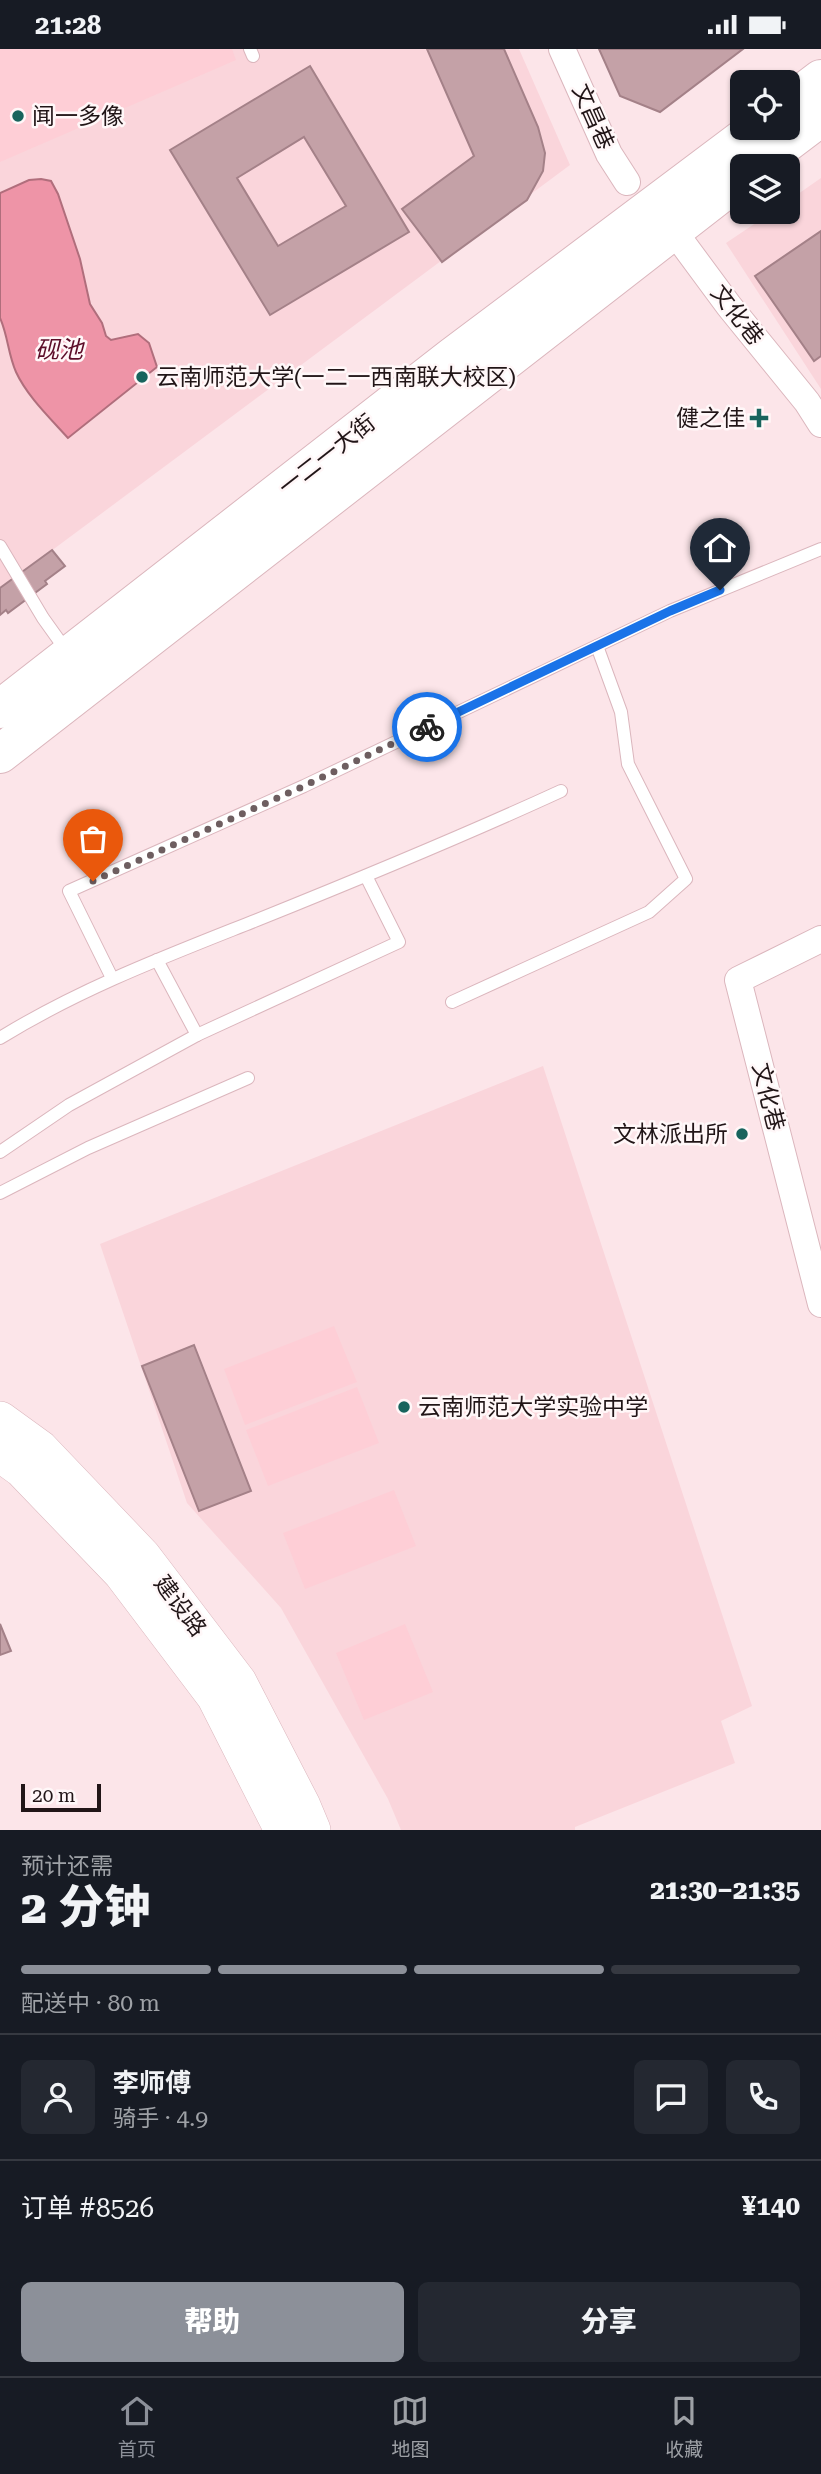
<!DOCTYPE html>
<html lang="zh">
<meta charset="utf-8">
<style>
:root{--surface:#171b24;--page:#242831;--text:#f1f3f6;--muted:#9ea1a6;--line:#363941;--accent:#8c9099}
body{margin:0;font-family:"Roboto Serif","Noto Sans SC",serif;background:var(--page);color:var(--text);height:100vh;display:flex;flex-direction:column;font-size:26px;white-space:nowrap}
*{box-sizing:border-box;margin:0}
p{font-size:23px;color:var(--muted)}
.icon{flex:none;width:38px;height:38px;fill:none;stroke:currentColor;stroke-width:2;stroke-linecap:round;stroke-linejoin:round}
.map{position:relative;height:1781px;overflow:hidden}
.details{display:flex;flex-direction:column;background:var(--surface);flex:1}
.details>*{flex:none}
.buttons{position:absolute;left:730px;top:21px;display:grid;gap:14px}
.buttons a{display:grid;place-items:center;width:70px;height:70px;border-radius:10px;background:var(--surface);box-shadow:0 2px 5px #0004;font-size:35px}
.scale{position:absolute;left:21px;bottom:18px;width:80px;box-sizing:border-box;padding-left:7px;border:4px solid #211517;border-top:0;font-size:19px;line-height:24px;white-space:nowrap;color:#211517;-webkit-text-stroke:5px #fff7f8;paint-order:stroke}
.pin{position:absolute;display:grid;place-items:center;width:60px;height:60px;color:#fff;margin:-72px -30px;border-radius:50% 50% 50% 0;rotate:-45deg;box-shadow:0 0 7px #0007}
.pin .icon{rotate:45deg}
.courier{position:absolute;display:grid;place-items:center;width:70px;height:70px;margin:-35px;border:5px solid #1a73e8;border-radius:50%;background:#fff;color:#222;box-shadow:0 2px 9px #0007}
.overview em{font-style:normal;font-weight:800}
.overview div{display:flex;flex-direction:column-reverse}
.overview{display:flex;align-items:center;justify-content:space-between;height:119px;padding:0 21px}
h1{font-size:46px;font-weight:800;line-height:52px}
.bar{display:grid;grid-template-columns:repeat(4,1fr);gap:10px 7px;align-content:center;height:84px;padding:0 21px}
.bar i{height:9px;border-radius:5px;background:var(--line)}
.bar .on{background:var(--accent)}
.bar p{grid-column:span 4}
.line{display:flex;align-items:center;gap:18px;padding:0 21px;border-top:2px solid var(--line)}
.line div{flex:1}
.round{display:grid;place-items:center;flex:none;width:74px;height:74px;border-radius:10px;background:var(--page)}
.action{display:flex;gap:14px;margin-top:auto;padding:14px 21px}
.action a{flex:1;height:80px;border-radius:10px;background:var(--accent);color:#fff;font-size:28px;font-weight:800;line-height:80px;text-align:center}
.action a+a{background:var(--page);color:var(--text)}
.status{display:flex;justify-content:space-between;align-items:center;height:49px;padding:0 35px;background:var(--surface);direction:ltr}
.status svg{height:19px;fill:currentColor}
.menu{display:flex;justify-content:space-around;align-items:center;height:98px;border-top:2px solid var(--line);background:var(--surface);font-size:19px;color:var(--muted)}
.menu a{display:grid;justify-items:center;gap:4px}
.menu .on{color:var(--accent)}
.map>svg:first-child{display:block}
.built{fill:#fad5db}
.green{fill:#feced6}
.water{fill:#ee94a7;stroke:#b06e7c;stroke-width:2}
.building{fill:#c4a1a7;stroke:#a48188;stroke-width:2;fill-rule:evenodd}
.lines{fill:none;stroke-linecap:round;stroke-linejoin:round}
.lane-casing{stroke:#dbb6bd;stroke-width:14}
.street-casing{stroke:#dbb6bd;stroke-width:28}
.secondary-casing{stroke:#dbb6bd;stroke-width:38}
.primary-casing{stroke:#dbb6bd;stroke-width:40}
.lane{stroke:#fff;stroke-width:12}
.street{stroke:#fff;stroke-width:26}
.secondary{stroke:#fff;stroke-width:37}
.primary{stroke:#fff;stroke-width:38}
.done{stroke:#6e5e60;stroke-width:7;stroke-dasharray:0 12.6}
.route{stroke:#1a73e8;stroke-width:9}
.poi-dot{fill:#18645d;stroke:#fff7f8;stroke-width:2.5}
.labels{text-anchor:middle;dominant-baseline:central;stroke-width:5;stroke-linejoin:round;paint-order:stroke}
.poi-label{font-size:23px;fill:#211517;stroke:#fff7f8;text-anchor:start}
.street-label{font-size:23px;fill:#211517;stroke:#fff7f8}
.water-label{font-size:24px;font-style:italic;fill:#5c0c28;stroke:#fff7f8}
</style>
<div class="status"><b>21:28</b><svg viewBox="0 0 49 12"><path d="M0 12V9h3v3zM5 12V6h3v6zM10 12V3h3v9zM15 12V0h3v12zM26 1h20v11H26zM47 4h2v5h-2z"/></svg></div>
<div class="map">
<svg width="821" height="1781" viewBox="0 0 821 1781">
<rect width="100%" height="100%" fill="#fce5e9"/>
<g class="built">
<path d="M0,0H519L570,116L0,540Z"/>
<path d="M821,129V340L726,194L772,163H788V152Z"/>
<path d="M543,1017L752,1657L721,1672L735,1714L575,1778V1781H401L388,1750L281,1559L187,1454L100,1195Z"/>
</g>
<g class="green">
<path d="M0,0H232L236,11L0,113Z"/>
<path d="M334,1277L357,1333L245,1376L224,1320Z"/>
<path d="M357,1338L379,1394L268,1437L246,1381Z"/>
<path d="M394,1441L416,1497L305,1540L283,1484Z"/>
<path d="M405,1575L433,1643L364,1671L336,1604Z"/>
</g>
<path class="water" d="M41,130L51,132L58,145L80,210L90,255L102,274L106,287L111,291L138,285L149,294L157,318L68,389C50,369 27,347 16,323C8,305 8,287 0,269V144L29,131Z"/>
<g class="building">
<path d="M427,0H504L538,78L545,104L543,122L527,151L442,213L402,160L474,107Z"/>
<path d="M599,0H743L660,63L620,47Z"/>
<path d="M310,17L409,183L270,266L170,101ZM304,88L346,157L278,197L237,129Z"/>
<path d="M821,182V307L814,312L755,227Z"/>
<path d="M52,501L65,517L45,532L47,535L8,564L6,561L0,566V539Z"/>
<path d="M194,1296L251,1442L199,1462L142,1317Z"/>
<path d="M0,1575L11,1602L0,1606Z"/>
</g>
<g class="lines">
<g class="lane-casing">
<g id="lane">
<path d="M250,0L253,7"/>
<path d="M0,497L43,569L68,604"/>
<path d="M157,911L197,986"/>
<path d="M112,929L69,842L304,737L670,562L821,500"/>
<path d="M452,953L649,863L686,830L628,715L621,663L597,597"/>
<path d="M0,989C81,939 169,906 257,871C359,830 461,788 561,742"/>
<path d="M0,1103L69,1056L197,986L399,893L366,827"/>
<path d="M0,1144L88,1099L248,1029"/>
</g>
</g>
<g class="street-casing">
<g id="street">
<path d="M562,0L609,105L627,133"/>
<path d="M664,169L729,257L807,353L821,375"/>
<path d="M821,890L738,931L821,1255"/>
</g>
</g>
<g class="secondary-casing">
<g id="secondary">
<path d="M0,1371L40,1400L142,1507L238,1633L302,1757L312,1781"/>
<path d="M0,1404L22,1420L122,1524L215,1647L283,1781"/>
</g>
</g>
<g class="primary-casing">
<g id="primary">
<path d="M788,55L821,30"/>
<path d="M756,117L821,68"/>
<path d="M0,660L452,308L757,79"/>
<path d="M0,705L742,128"/>
</g>
</g>
<use href="#lane" class="lane"/>
<use href="#street" class="street"/>
<use href="#secondary" class="secondary"/>
<use href="#primary" class="primary"/>
</g>
<g class="lines">
<path class="done" d="M93,832L304,737L427,678"/>
<path class="route" d="M427,678L670,562L720,541"/>
</g>
<g class="poi-dot">
<circle cx="18" cy="67" r="7"/>
<circle cx="142" cy="328" r="7"/>
<path d="M755.5 358.5h7v7h7v7h-7v7h-7v-7h-7v-7h7z"/>
<circle cx="742" cy="1085" r="7"/>
<circle cx="404" cy="1358" r="7"/>
</g>
<g class="labels">
<g class="poi-label">
<text x="32" y="67">闻一多像</text>
<text x="156" y="328">云南师范大学(一二一西南联大校区)</text>
<text x="745" y="369" text-anchor="end">健之佳</text>
<text x="728" y="1085" text-anchor="end">文林派出所</text>
<text x="418" y="1358">云南师范大学实验中学</text>
</g>
<g class="street-label">
<text transform="translate(593 68) rotate(66)">文昌巷</text>
<text transform="translate(737 266) rotate(52)">文化巷</text>
<text transform="translate(327 406) rotate(-38)">一二一大街</text>
<text transform="translate(768 1048) rotate(76)">文化巷</text>
<text transform="translate(180 1557) rotate(53)">建设路</text>
</g>
<g class="water-label">
<text x="59" y="301">砚池</text>
</g>
</g>
</svg>
<div class="buttons">
<a><svg class="icon" aria-label="locate" viewBox="0 0 24 24"><circle cx="12" cy="12" r="6"/><path d="M12 2v4M12 18v4M2 12h4M18 12h4"/></svg></a>
<a><svg class="icon" aria-label="layers" viewBox="0 0 24 24"><path d="M12 4l9 5-9 5-9-5zM3 14l9 5 9-5"/></svg></a>
</div>
<div class="scale">20 m</div>
<div class="pin" style="left:93px;top:832px;background:#ea580c"><svg class="icon" aria-label="bag" viewBox="0 0 24 24"><path d="M5 8h14l-1 12H6zM9 8a3 3 0 0 1 6 0"/></svg></div>
<div class="pin" style="left:720px;top:541px;background:#1f2937"><svg class="icon" aria-label="home" viewBox="0 0 24 24"><path d="M3 11l9-7 9 7M6 9v11h12V9"/></svg></div>
<div class="courier" style="left:427px;top:678px"><svg class="icon" aria-label="bike" viewBox="0 0 24 24"><circle cx="6" cy="16" r="4"/><circle cx="18" cy="16" r="4"/><path d="M6 16l4-8h5l3 8M10 8l3 8H6M13 5h3"/></svg></div>
</div>
<section class="details">
<div class="overview"><div><h1>2 分钟</h1><p>预计还需</p></div><em>21:30–21:35</em></div>
<div class="bar"><i class="on"></i><i class="on"></i><i class="on"></i><i></i><p>配送中 · 80 m</p></div>
<div class="line" style="height:126px"><a class="round"><svg class="icon" aria-label="person" viewBox="0 0 24 24"><circle cx="12" cy="8" r="4"/><path d="M4 21q1-7 8-7t8 7"/></svg></a><div><b>李师傅</b><p>骑手 · 4.9</p></div><a class="round"><svg class="icon" aria-label="chat" viewBox="0 0 24 24"><path d="M4 5h16v11H9l-5 4z"/></svg></a><a class="round"><svg class="icon" aria-label="phone" viewBox="0 0 24 24"><path d="M5 4h4l2 5-3 2q2 4 5 5l2-3 5 2v4C11 20 4 13 5 4z"/></svg></a></div>
<div class="line" style="height:91px"><div>订单 #8526</div><b>¥140</b></div>
<div class="action"><a>帮助</a><a>分享</a></div>
</section>
<nav class="menu">
<a class="on"><svg class="icon" aria-label="home" viewBox="0 0 24 24"><path d="M3 11l9-7 9 7M6 9v11h12V9"/></svg>首页</a>
<a><svg class="icon" aria-label="map" viewBox="0 0 24 24"><path d="M3 6l6-2 6 2 6-2v14l-6 2-6-2-6 2zM9 4v14M15 6v14"/></svg>地图</a>
<a><svg class="icon" aria-label="saved" viewBox="0 0 24 24"><path d="M7 4h10v16l-5-4-5 4z"/></svg>收藏</a>
</nav>
